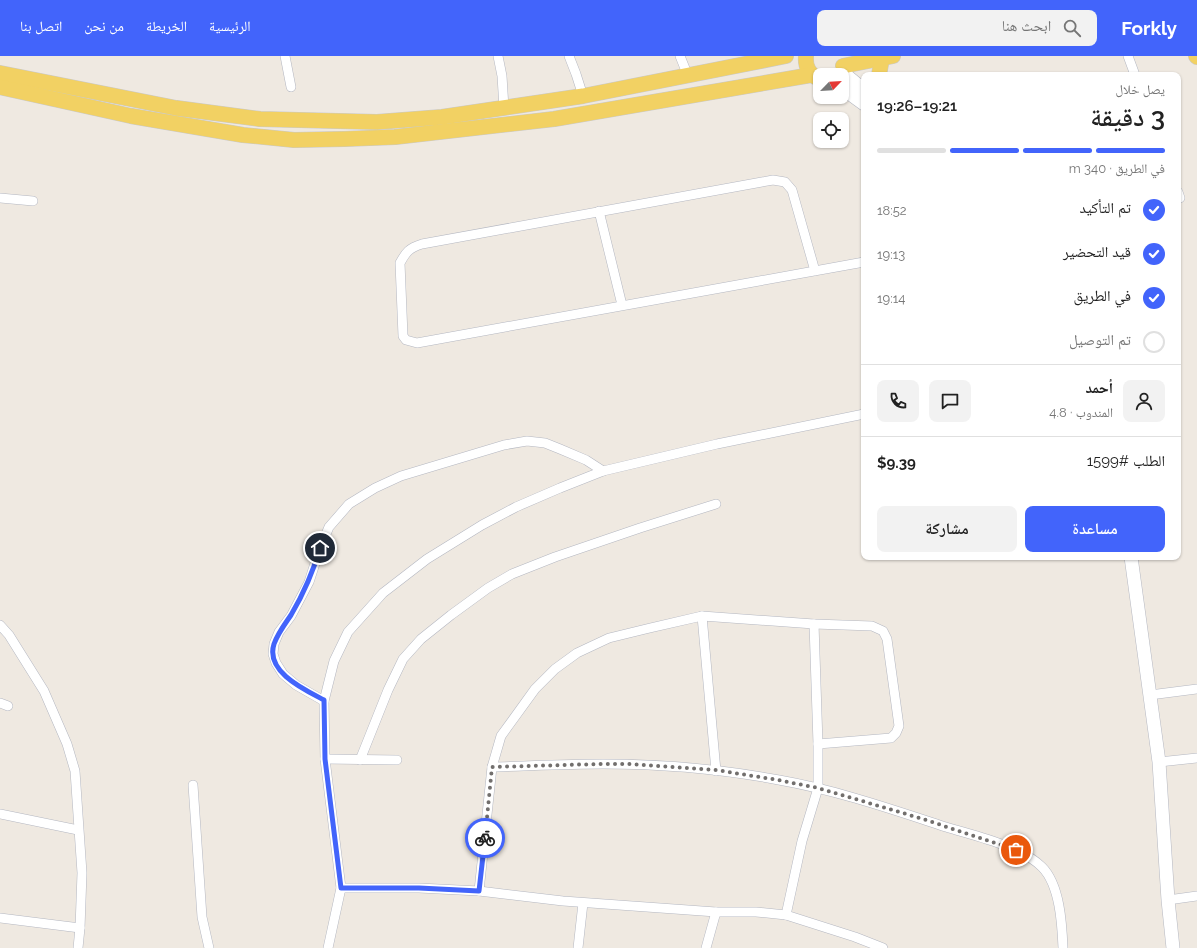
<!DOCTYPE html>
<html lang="ar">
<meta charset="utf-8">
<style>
:root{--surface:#fff;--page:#f2f2f2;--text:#222;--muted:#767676;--line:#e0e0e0;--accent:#4264fb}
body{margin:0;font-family:Raleway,"Noto Naskh Arabic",sans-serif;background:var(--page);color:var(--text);direction:rtl;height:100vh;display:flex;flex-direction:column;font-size:15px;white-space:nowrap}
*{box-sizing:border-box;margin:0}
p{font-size:13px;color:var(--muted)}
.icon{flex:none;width:22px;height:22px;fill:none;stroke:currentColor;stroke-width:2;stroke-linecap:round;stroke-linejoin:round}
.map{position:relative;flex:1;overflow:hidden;direction:ltr}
.panel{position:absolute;left:861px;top:16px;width:320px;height:488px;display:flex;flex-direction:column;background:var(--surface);border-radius:8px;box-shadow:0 1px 3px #0004;direction:rtl}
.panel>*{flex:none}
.needle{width:26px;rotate:65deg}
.controls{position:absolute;left:813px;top:12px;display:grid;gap:8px}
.controls a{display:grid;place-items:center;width:36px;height:36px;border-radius:8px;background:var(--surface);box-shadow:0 1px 3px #0004;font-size:20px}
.pin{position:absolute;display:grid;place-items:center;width:34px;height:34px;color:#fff;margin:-17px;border:2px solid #fff;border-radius:50%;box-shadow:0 1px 4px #0007}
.courier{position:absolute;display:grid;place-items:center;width:40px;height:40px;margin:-20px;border:3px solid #4264fb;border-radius:50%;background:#fff;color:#222;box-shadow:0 1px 5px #0007}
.headline em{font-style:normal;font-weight:600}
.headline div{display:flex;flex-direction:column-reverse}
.headline{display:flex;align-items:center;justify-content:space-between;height:68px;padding:0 16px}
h1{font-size:26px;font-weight:600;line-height:30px}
.bar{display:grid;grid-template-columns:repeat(4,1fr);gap:6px 4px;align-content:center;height:48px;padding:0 16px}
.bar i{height:5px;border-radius:3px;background:var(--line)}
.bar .on{background:var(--accent)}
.bar p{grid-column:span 4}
.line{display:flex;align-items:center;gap:10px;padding:0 16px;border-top:1px solid var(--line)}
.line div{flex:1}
.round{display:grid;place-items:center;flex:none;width:42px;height:42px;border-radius:8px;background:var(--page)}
ol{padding:0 16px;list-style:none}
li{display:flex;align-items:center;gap:12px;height:44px}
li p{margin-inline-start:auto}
li .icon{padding:4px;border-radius:50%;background:var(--accent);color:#fff;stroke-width:4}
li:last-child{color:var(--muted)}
li i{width:22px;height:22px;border:2px solid var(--line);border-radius:50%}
.primary-button{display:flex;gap:8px;margin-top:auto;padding:8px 16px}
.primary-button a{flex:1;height:46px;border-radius:8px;background:var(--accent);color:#fff;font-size:16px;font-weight:600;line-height:46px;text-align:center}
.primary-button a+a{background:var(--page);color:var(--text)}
header{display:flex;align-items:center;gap:24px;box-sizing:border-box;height:56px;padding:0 20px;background:var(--accent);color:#fff}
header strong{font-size:19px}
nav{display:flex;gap:22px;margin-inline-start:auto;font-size:14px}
.search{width:280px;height:36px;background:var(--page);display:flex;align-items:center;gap:10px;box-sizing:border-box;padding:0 14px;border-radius:8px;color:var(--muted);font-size:15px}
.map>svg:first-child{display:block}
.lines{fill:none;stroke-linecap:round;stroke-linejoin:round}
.street-casing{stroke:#b4b7c1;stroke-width:10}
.secondary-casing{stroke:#b4b7c1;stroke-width:14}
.primary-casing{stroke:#c9c9c9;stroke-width:16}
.street{stroke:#fff;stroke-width:9}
.secondary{stroke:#fff;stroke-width:13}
.primary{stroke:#f2d163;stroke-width:15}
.done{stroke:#726f6d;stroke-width:4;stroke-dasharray:0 7.2}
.route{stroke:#4264fb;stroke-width:5}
</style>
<header>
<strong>Forkly</strong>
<div class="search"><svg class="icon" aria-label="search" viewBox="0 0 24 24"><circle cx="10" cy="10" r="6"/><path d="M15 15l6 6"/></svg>ابحث هنا</div>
<nav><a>الرئيسية</a><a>الخريطة</a><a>من نحن</a><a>اتصل بنا</a></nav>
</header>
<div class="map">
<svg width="1197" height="892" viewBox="0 0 1197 892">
<rect width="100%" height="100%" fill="#efe9e1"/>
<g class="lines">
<g class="street-casing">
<g id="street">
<path d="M285,0L291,31"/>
<path d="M498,0L502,20L504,52"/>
<path d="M569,0L576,18L583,40"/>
<path d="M680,0L688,20"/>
<path d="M1128,0L1135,19"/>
<path d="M1178,136L1180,142"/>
<path d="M0,142L33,145"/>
<path d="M599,155L622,249"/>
<path d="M815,215L792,134L785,126L773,124L422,188C409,192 406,196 400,207L403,280L406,284L417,287L864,206"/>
<path d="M702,560L716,715"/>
<path d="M814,568L872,570L883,575L887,583L899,670L896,677L891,682L818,688"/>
<path d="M0,569L9,579L44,635L67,688L75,715L82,817L80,872L78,892"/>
<path d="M1150,639L1197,633"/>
<path d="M324,645L296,629L283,618L276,607L273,598L274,588L279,576L291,560L309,526L320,492L329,471L349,448L375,432L401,420L504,389L527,385L545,387L560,393L586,404L603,415"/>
<path d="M0,647L8,650"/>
<path d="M325,703L397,704"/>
<path d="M360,704L388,634L403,603L421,583L451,559L488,532L512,518L555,501L640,472L716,448"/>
<path d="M1159,706L1197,702"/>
<path d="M492,711C529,710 566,708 603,708C662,708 721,713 779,724C836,734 891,753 946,771C975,780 1021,790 1042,811C1060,829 1062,868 1063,892"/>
<path d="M193,729L202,861L209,892"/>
<path d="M0,758L78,774"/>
<path d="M341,832H419L479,835L563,845L716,856H756L786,859L855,881L883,892"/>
<path d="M479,835L492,711L501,680L535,633L555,613L577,597L609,582L650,572L702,560L814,568L818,688V732L802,785L786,859"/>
<path d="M1168,844L1197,840"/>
<path d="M0,862L80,872"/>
<path d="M328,892L341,832L325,703L324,645L334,605L348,576L383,537L427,503L482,469L516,451L560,432L603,415L717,388L864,358"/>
<path d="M578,892L583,847"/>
<path d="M706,892L716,856"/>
</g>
</g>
<g class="secondary-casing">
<g id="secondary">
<path d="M841,15L864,34"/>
<path d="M842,32L864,48"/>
<path d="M1131,501L1159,706L1168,844L1173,892"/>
</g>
</g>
<g class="primary-casing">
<g id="primary">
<path d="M806,0C805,11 809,18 819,23"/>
<path d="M1196,0L1197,1"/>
<path d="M843,10L893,0"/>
<path d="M0,17L176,52L260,63L377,66L442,61L583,40L786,0"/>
<path d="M879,19L882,2"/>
<path d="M0,31L131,60L243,79L294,84L344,83L395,81L554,63L811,19"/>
</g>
</g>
<use href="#street" class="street"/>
<use href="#secondary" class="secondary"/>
<use href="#primary" class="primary"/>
</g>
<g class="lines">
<path class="done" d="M485,782L492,711L601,708H630L716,714L778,724L818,732L923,763L1016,794"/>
<path class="route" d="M320,492C313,516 304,537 291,559C285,568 278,577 274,588C265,616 305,634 324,644L325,703L341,832H419L479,835L485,782"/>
</g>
</svg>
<div class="controls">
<a><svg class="needle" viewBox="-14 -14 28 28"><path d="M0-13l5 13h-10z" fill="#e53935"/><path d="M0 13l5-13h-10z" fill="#767676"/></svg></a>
<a><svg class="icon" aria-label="locate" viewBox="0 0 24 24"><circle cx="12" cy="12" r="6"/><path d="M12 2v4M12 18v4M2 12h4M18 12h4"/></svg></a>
</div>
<div class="pin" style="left:1016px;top:794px;background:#ea580c"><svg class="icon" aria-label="bag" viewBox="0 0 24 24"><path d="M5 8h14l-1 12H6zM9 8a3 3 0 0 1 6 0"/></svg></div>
<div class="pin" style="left:320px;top:492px;background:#1f2937"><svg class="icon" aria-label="home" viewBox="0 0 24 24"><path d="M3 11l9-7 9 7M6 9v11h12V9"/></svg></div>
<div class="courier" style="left:485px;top:782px"><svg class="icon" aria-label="bike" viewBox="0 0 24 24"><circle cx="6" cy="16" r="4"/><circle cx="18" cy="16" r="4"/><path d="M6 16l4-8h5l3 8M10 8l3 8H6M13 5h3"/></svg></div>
<section class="panel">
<div class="headline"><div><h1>3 دقيقة</h1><p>يصل خلال</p></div><em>19:21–19:26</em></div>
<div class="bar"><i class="on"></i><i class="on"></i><i class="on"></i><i></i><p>في الطريق · 340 m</p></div>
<ol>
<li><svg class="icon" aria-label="check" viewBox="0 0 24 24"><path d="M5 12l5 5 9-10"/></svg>تم التأكيد<p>18:52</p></li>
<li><svg class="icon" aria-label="check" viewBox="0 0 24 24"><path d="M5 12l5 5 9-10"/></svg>قيد التحضير<p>19:13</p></li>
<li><svg class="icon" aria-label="check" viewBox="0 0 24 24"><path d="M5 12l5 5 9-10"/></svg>في الطريق<p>19:14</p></li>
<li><i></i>تم التوصيل</li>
</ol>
<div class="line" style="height:72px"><a class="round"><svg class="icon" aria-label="person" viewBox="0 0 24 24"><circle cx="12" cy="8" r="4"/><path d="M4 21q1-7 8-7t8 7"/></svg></a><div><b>أحمد</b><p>المندوب · 4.8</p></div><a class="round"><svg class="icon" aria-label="chat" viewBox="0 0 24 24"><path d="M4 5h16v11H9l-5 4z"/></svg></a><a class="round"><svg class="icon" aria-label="phone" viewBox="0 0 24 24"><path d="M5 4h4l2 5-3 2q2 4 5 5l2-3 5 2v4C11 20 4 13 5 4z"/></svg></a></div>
<div class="line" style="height:52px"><div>الطلب #1599</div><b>$9.39</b></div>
<div class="primary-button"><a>مساعدة</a><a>مشاركة</a></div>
</section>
</div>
